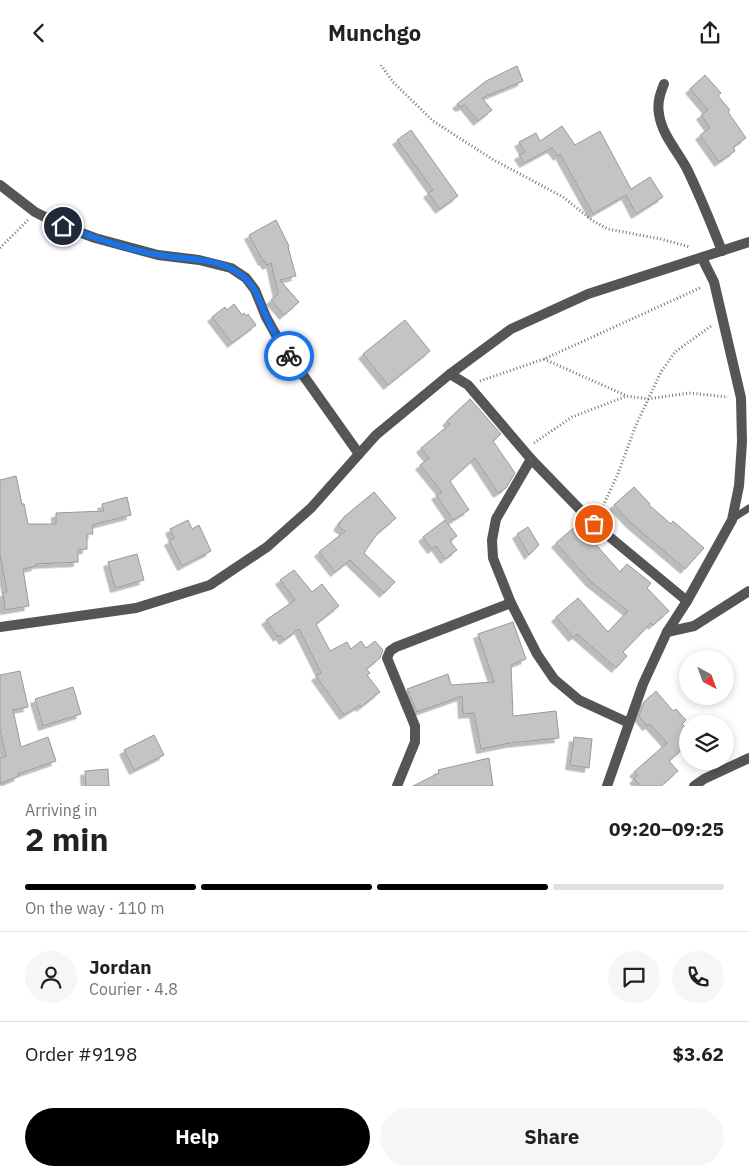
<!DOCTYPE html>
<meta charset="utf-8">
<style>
:root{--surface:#fff;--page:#f6f6f6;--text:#202124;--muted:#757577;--line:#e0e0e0;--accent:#000}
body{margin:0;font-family:"IBM Plex Sans",sans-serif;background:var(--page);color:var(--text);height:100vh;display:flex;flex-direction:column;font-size:19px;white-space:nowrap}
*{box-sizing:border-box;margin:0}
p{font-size:16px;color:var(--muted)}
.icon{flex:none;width:28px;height:28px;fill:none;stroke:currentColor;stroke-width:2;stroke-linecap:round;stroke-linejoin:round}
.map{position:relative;height:721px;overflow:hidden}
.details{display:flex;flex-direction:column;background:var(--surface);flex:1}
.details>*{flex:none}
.needle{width:32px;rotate:139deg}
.tools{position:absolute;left:679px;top:585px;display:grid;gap:10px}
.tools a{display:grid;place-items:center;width:55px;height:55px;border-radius:50%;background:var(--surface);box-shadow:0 2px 8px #0003;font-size:25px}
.pin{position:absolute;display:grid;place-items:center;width:42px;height:42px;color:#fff;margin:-21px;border:2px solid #fff;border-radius:50%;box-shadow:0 1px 5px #0007}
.courier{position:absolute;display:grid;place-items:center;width:50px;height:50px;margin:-25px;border:4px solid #1a73e8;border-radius:50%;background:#fff;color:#222;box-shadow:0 1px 6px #0007}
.overview em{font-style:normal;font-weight:700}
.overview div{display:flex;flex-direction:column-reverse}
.overview{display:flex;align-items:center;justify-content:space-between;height:85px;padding:0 25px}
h1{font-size:32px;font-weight:700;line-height:38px}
.bar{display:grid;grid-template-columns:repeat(4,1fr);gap:8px 5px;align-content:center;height:60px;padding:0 25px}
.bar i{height:6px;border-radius:4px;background:var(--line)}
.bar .selected{background:var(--accent)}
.bar p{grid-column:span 4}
.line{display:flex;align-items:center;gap:12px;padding:0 25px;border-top:1px solid var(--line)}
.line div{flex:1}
.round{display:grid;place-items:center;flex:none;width:52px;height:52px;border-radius:26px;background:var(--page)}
.primary-button{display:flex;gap:10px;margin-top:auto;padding:10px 25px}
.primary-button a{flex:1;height:58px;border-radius:30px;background:var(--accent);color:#fff;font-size:20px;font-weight:700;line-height:58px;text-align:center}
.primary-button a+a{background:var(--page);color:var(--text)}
header{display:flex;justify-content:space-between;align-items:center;height:65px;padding:0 25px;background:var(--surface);font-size:22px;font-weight:700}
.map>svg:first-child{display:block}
.building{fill:#c4c4c4;stroke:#999;filter:url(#shadow)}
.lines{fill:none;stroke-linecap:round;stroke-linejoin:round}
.path{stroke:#777;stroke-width:3;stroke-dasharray:1 2.5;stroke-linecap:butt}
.service{stroke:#555;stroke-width:7}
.minor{stroke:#555;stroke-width:10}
.done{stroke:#595959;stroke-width:5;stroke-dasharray:0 9}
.route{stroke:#1a73e8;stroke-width:6}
</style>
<header><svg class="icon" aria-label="back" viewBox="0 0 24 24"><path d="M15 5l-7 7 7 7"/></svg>Munchgo<svg class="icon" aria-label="share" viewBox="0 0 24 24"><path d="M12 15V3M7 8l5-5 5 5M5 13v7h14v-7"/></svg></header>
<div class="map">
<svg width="749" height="721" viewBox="0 0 749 721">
<defs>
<filter id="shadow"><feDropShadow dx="-4.5" dy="4.5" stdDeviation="0" flood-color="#0004"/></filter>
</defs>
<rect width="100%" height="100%" fill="#fff"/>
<g class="building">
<path d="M517,1L523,16L482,33L492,45L478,56L465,40L460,42L457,39L486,16Z"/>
<path d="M705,10L721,28L718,31L730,45L728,47L746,73L733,82L735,86L719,97L700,70L710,63L701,50L708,45L690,24Z"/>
<path d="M562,61L575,80L600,66L631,124L650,112L663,132L636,149L626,130L593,149L560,89L558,91L552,83L524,98L519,90L525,87L519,77L536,68L540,76Z"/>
<path d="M411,65L458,131L440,144L428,128L433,125L397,75Z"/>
<path d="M276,155L289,181L288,182L296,211L280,215L299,237L284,250L271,235L278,229L271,198L267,200L264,195L263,196L249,170Z"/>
<path d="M234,239L242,250L244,248L246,251L248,249L256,260L232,278L212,252L225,242L227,245Z"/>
<path d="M405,255L430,286L388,320L363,289Z"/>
<path d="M470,334L501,369L493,376L515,408L506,423L498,428L475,393L450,416L469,445L453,455L436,430L442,427L420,400L429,393L421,383L450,359L447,356Z"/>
<path d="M16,411L22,439H24L28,459H56V448L104,446L102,439L127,432L131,450L92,460L93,469H87V484L78,485V497L36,499V501L23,504L29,541L5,545L3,527H7L0,490V415Z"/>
<path d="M634,422L650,439L649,440L671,459L673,456L704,483L685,504L631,458L614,440Z"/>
<path d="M374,427L396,453L377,469L364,488L395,517L384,528L350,495L335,507L319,487L345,466L338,461L344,452Z"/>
<path d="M188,455L192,464L199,460L211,486L182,501L169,476L174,473L170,464Z"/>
<path d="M445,455L457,471L450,476L457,485L445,494L436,481L432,484L423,472Z"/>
<path d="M578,459L620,507L627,499L651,518L647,523L669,546L653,560L651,558L623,587L627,591L616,603L577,569L573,572L556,552L578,533L608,567L628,546L591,517L556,478Z"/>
<path d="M528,462L539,480L529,490L517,469Z"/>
<path d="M137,489L144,515L115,523L108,497Z"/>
<path d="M294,505L312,527L322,519L339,541L316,559L330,586L347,577L351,584L361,576L366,583L375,576L383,585L380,593L366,604L370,608L367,610L380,627L361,642L360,640L344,650L316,611L321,608L299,564L284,575L280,570L278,572L266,555L295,535L280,515Z"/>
<path d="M513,557L526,594L511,600L513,651L556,646L559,673L510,678L481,684L474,648L463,649L462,631L417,647L407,624L448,609L451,620L494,617L478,569Z"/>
<path d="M20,606L28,642L13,645L21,682L48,672L56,696L18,709L19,711L0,719V693L6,691L0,665V610Z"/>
<path d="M73,622L81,649L43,661L35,634Z"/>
<path d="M656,626L673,646L676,644L686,655L682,659L688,665V679L669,696L678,706L661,721H641L634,714L638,710L634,707L667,678L650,659L647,661L639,651L644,637Z"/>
<path d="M154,670L164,690L134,705L124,685Z"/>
<path d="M574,672L592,674L589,703L570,700Z"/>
<path d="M489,693L493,721H413L439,708L438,705Z"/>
<path d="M108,704L109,721H86L85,706Z"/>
</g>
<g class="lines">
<g class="path">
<path d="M381,0L393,17L433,56L492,94L563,132L593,156L608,164L661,174L690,182"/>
<path d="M0,183L28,155"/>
<path d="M544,294L627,331L648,334L689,328L728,332"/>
<path d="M480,316L544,294L702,222"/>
<path d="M534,378L572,352L627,331"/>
<path d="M600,447L617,411L636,360L661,307L675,287L711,261"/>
</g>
<path class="service" d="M732,454L749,443"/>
<g class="minor">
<path d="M664,19C660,29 657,38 659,49C662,70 677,85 687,104C700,131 711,158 722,186"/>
<path d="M0,120L35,147L63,161L95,173L158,190L199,195L231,203L246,213L255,225L266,252L281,279L359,389"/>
<path d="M450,309L468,320L531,394L594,459L687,536"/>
<path d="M531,394L496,454L492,475L493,493L511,538L537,589L554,614L579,635L629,658"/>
<path d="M0,562L136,543L210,520L267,482L311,443L376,370L450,309L511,264L588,229L749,177"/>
<path d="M667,567L694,561L749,526"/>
<path d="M397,721L415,677V661L387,593L390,586L396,582L511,538"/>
<path d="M607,721L643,619L667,567L687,536L732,455L739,421L742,377L741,333L714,217L702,193"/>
<path d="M694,721L704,714L749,693"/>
</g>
</g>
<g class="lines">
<path class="done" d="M289,291L359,389L376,370L450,309L468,320L531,394L594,459"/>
<path class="route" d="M63,161C94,173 126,184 159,190C187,195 224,192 246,214C257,224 260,238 266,251C272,265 280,278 289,291"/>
</g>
</svg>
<div class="tools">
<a><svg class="needle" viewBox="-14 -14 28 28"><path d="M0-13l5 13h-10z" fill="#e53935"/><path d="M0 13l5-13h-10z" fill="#757577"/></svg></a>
<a><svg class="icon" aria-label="layers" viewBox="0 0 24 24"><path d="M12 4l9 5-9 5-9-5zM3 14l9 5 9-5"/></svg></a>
</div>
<div class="pin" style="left:594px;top:459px;background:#ea580c"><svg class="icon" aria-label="bag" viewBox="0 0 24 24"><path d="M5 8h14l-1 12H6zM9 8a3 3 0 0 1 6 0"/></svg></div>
<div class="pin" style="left:63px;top:161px;background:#1f2937"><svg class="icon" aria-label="home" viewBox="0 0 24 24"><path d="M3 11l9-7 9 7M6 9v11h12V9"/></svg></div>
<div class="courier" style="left:289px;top:291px"><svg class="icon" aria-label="bike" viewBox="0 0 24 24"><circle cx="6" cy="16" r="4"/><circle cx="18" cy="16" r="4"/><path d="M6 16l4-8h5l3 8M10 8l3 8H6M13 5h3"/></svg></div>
</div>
<section class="details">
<div class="overview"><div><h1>2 min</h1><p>Arriving in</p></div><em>09:20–09:25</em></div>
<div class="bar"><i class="selected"></i><i class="selected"></i><i class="selected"></i><i></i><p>On the way · 110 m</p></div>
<div class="line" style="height:90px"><a class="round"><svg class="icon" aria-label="person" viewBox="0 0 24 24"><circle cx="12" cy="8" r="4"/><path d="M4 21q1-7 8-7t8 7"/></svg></a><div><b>Jordan</b><p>Courier · 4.8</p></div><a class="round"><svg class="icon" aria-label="chat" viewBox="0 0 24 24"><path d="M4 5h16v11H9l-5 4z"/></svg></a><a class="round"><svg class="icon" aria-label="phone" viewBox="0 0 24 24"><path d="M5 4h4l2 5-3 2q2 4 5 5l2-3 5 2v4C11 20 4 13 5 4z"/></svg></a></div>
<div class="line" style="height:65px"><div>Order #9198</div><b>$3.62</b></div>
<div class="primary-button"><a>Help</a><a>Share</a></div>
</section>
